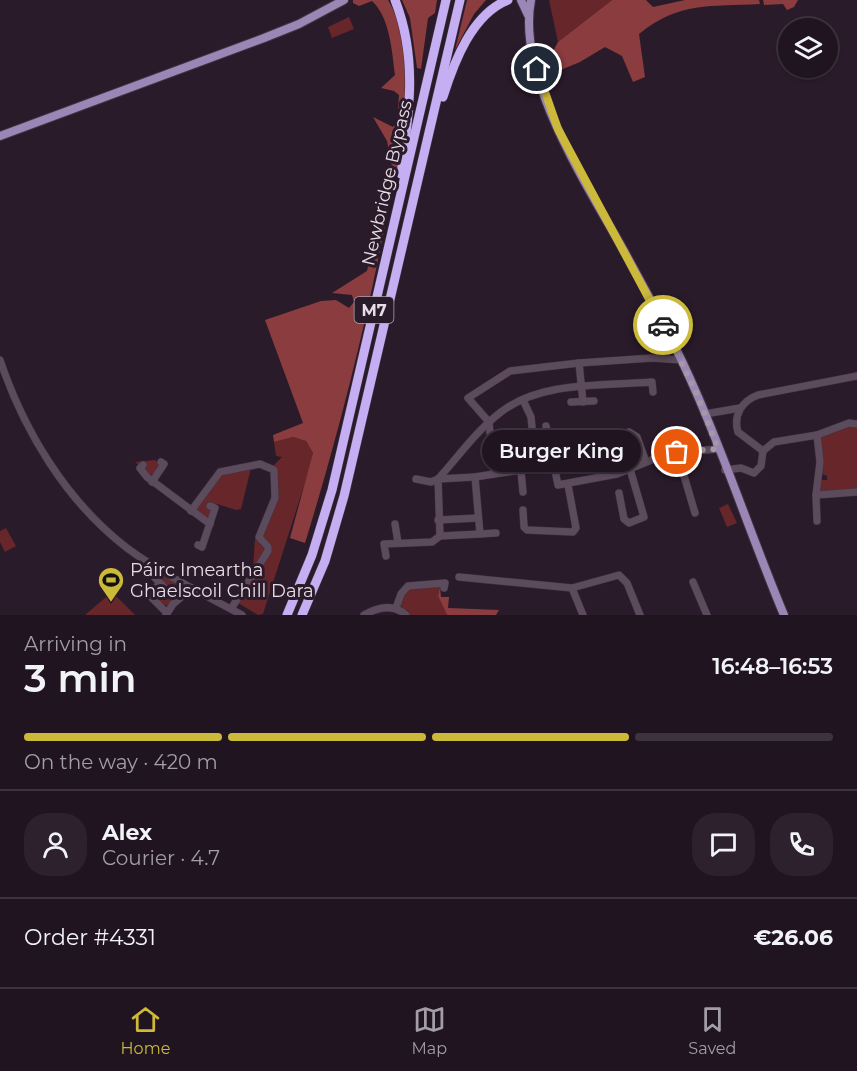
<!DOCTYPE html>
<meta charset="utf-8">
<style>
:root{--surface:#201420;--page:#2d212d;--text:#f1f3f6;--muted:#a29ea5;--line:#3d333e;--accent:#ccb939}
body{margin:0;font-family:Montserrat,sans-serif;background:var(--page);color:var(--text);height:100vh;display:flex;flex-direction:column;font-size:22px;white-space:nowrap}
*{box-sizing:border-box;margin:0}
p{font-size:20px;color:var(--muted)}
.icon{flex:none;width:33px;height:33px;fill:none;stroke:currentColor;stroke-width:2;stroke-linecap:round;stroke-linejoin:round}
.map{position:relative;height:615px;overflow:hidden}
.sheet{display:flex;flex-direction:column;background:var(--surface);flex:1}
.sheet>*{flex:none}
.buttons{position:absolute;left:778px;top:18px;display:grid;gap:12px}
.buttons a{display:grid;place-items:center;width:60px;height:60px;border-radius:50%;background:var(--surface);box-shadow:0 2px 4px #0004,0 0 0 2px var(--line);font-size:30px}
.pin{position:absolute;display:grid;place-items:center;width:51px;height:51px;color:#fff;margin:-26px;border:3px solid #fff;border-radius:50%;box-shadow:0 2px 6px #0007}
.courier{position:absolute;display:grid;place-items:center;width:60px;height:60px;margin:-30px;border:4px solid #ccb939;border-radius:50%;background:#fff;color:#222;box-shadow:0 2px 8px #0007}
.bubble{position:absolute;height:42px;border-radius:21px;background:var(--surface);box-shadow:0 2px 4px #0004,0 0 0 2px var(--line);font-size:20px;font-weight:600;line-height:42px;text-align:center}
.summary em{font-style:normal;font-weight:600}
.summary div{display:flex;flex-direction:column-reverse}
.summary{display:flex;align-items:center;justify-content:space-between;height:102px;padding:0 24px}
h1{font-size:39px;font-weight:600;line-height:45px}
.bar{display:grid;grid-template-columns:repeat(4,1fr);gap:9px 6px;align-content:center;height:72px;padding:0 24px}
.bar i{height:8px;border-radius:4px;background:var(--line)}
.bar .active{background:var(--accent)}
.bar p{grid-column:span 4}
.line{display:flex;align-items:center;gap:15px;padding:0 24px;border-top:2px solid var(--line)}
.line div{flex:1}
.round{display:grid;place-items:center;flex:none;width:63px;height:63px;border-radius:24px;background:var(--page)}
.dock{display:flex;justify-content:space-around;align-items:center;height:84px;border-top:2px solid var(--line);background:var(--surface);font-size:16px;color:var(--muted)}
.dock a{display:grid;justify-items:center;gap:3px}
.dock .active{color:var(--accent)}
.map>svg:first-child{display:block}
.green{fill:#672629}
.forest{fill:#8b3c3f}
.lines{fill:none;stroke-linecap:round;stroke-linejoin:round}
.minor-casing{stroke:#423542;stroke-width:8}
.major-casing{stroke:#423542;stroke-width:10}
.highway-casing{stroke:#423542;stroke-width:10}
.minor{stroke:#5c4b5c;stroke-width:7}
.major{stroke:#9b86b6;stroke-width:8}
.highway{stroke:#c5aef2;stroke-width:9}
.done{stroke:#a699a5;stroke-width:6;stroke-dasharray:0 10.8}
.route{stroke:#ccb939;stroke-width:8}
.labels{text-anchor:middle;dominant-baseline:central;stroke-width:6;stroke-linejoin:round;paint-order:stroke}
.shield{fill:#2a1b2b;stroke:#afa3af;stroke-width:1.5}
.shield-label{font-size:16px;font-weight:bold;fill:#e8dde7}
.street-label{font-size:18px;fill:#e8dde7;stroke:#2a1b2b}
.poi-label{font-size:18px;fill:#e8dde7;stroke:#2a1b2b;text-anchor:start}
</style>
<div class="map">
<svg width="857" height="615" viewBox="0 0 857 615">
<rect width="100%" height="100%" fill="#2a1b2b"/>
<g class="green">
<path d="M549,0H612L558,42Z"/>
<path d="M349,17L354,29L332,38L328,27Z"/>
<path d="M850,426H857V490L821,493L818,491L821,480H827V476L820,473V437Z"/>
<path d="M293,437L306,441L313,453L311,464L263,614L258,615L238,603L270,552L261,538L276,505L273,466L282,457L276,456L274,442Z"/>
<path d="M155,460L160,465L150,477L144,470L146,466L144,463L139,465L135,462Z"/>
<path d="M251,468L241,509L236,510L217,504L210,509V516L207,518L196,510L218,476Z"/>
<path d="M728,504L737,523L727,527L719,508Z"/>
<path d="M6,528L16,546L5,552L0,542V531Z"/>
<path d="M255,538L265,550L254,568H253Z"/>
<path d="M144,565L182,587V593L168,607L154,597L158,587L155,576L152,579L142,567Z"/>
<path d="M440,587L438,596L447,615H410L400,605L404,594L410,588Z"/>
<path d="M112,592L135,615H85Z"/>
</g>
<g class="forest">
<path d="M353,0H388C403,24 405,61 406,89C407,132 394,177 386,220C365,329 338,436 305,543L290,538L313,453L306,441L293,437L274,442L273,435L303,423L265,320L321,301L336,300L349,308L354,302L352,295L332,293L367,271L392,167L387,141L373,117L393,127L397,122L399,95L394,91L381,88L395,75C392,51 390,18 372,1L359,6L353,3Z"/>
<path d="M402,0H437L435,13L428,18L421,69L417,68L410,18Z"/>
<path d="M467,0H486L474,14L455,50Z"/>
<path d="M612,0H646L653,7L685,0H759L760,4C710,7 680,1 639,34L645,77L633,82L622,56L605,47L580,62L558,71L549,59L558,42Z"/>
<path d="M763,0H798L794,7L787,10L783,4L764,5Z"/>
<path d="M440,587L441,597H449L448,608L499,610L496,615H447L438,596Z"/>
</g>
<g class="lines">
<g class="minor-casing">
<g id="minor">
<path d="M0,360C24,431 66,501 127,548C162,574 203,594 242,615"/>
<path d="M523,400L531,417L536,468L494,474L489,422L468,398L510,371L579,363"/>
<path d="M571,402L594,401"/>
<path d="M583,402L579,363L652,358L681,360"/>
<path d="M705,414L740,408"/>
<path d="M546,426L558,485L617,474L669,453L718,449"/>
<path d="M817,435L820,462L816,495L857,492"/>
<path d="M763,451L738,432C733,415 742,401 758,395L857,376"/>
<path d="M677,452L695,513"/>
<path d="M621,462L623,439L629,432L637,437L646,462"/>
<path d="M143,465L140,468L147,477L210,524"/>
<path d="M725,470L741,468L754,473L761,466L763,451L774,442L817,435L849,423L857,424"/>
<path d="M521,472L523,492"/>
<path d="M494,474L475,477L480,534L496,533"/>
<path d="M416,479L431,482L438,479C458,457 477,430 501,412C541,381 603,386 652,382L653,392"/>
<path d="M152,482L164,464L161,462"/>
<path d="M619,493L624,519L629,523L644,517L630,469"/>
<path d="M816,495L817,521"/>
<path d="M523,510L524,527L527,530L573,532L576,528L568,485"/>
<path d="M191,511L220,472L260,464L274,470L275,498L259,537L268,547V551L231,609"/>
<path d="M438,520L478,518"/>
<path d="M395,524L398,543"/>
<path d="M440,536L480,534"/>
<path d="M198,545L202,547L215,508L210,506"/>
<path d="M386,556L384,544L432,542L440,536L438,479L475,477"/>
<path d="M459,577L572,588L583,615"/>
<path d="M155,578L164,587"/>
<path d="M693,582L707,615"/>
<path d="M160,583L152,592L151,597L167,613"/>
<path d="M572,588L619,575L627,583L640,615"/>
<path d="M396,608L401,594L408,586L445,583L444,588"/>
<path d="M166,615L173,604L192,588"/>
<path d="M364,615C378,607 393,603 406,615"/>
</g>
</g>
<g class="major-casing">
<g id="major">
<path d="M521,0L528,15"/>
<path d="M531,0C516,77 587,185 624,251C649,297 675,343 696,392C728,465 753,541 784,615"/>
<path d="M0,136L264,38L299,24L344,0"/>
</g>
</g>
<g class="highway-casing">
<g id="highway">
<path d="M395,0C418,58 409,114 401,174"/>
<path d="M443,97C454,62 472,14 508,0"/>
<path d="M287,615L312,555L332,490L446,0"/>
<path d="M302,615L325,561L344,496L460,0"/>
</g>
</g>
<use href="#minor" class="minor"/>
<use href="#major" class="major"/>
<use href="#highway" class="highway"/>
</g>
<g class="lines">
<path class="done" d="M663,325L696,392L718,449L677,452"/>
<path class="route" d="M537,69L558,129L663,325"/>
</g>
<defs>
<g id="stadium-pin" transform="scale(1.35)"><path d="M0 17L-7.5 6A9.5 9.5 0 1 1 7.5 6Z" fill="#ccb939" stroke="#2a1b2b"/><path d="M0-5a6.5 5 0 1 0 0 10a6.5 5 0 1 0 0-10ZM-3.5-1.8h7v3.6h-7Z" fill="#111"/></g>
</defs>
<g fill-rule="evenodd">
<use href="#stadium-pin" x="111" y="580"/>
</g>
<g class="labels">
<rect class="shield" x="354.5" y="297" width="39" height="26" rx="4.5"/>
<g class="shield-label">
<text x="374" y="310">M7</text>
</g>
<g class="street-label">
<text transform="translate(387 183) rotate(-77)">Newbridge Bypass</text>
</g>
<g class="poi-label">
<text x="130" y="570">Páirc Imeartha<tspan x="130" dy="21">Ghaelscoil Chill Dara</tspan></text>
</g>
</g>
</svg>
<div class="buttons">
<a><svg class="icon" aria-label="layers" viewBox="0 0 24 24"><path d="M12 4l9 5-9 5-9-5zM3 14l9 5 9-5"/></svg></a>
</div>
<div class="pin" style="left:677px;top:452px;background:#ea580c"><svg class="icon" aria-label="bag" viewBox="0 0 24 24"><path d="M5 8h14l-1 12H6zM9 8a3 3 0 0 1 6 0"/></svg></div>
<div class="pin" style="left:537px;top:69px;background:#1f2937"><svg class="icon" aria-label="home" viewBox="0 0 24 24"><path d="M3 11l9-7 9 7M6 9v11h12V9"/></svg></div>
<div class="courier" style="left:663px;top:325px"><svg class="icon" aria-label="car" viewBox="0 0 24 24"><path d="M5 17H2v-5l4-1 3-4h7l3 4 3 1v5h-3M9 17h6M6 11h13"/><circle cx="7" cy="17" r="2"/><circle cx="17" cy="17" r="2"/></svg></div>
<div class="bubble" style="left:482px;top:430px;width:159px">Burger King</div>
</div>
<section class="sheet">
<div class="summary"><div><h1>3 min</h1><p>Arriving in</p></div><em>16:48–16:53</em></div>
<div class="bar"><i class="active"></i><i class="active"></i><i class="active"></i><i></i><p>On the way · 420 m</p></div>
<div class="line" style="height:108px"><a class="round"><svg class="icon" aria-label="person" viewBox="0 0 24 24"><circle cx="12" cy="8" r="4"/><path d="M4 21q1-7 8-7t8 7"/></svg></a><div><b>Alex</b><p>Courier · 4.7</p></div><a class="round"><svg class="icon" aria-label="chat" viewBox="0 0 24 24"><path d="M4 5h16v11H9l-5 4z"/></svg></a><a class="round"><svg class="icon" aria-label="phone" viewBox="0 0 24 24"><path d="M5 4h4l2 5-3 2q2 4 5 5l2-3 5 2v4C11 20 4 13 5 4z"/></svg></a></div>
<div class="line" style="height:78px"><div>Order #4331</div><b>€26.06</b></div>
</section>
<nav class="dock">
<a class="active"><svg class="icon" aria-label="home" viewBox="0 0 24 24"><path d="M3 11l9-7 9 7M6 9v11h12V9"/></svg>Home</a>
<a><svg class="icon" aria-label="map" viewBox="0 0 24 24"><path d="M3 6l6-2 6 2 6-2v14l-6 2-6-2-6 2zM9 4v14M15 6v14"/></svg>Map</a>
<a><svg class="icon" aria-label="saved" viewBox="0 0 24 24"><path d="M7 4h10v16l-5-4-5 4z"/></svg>Saved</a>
</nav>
